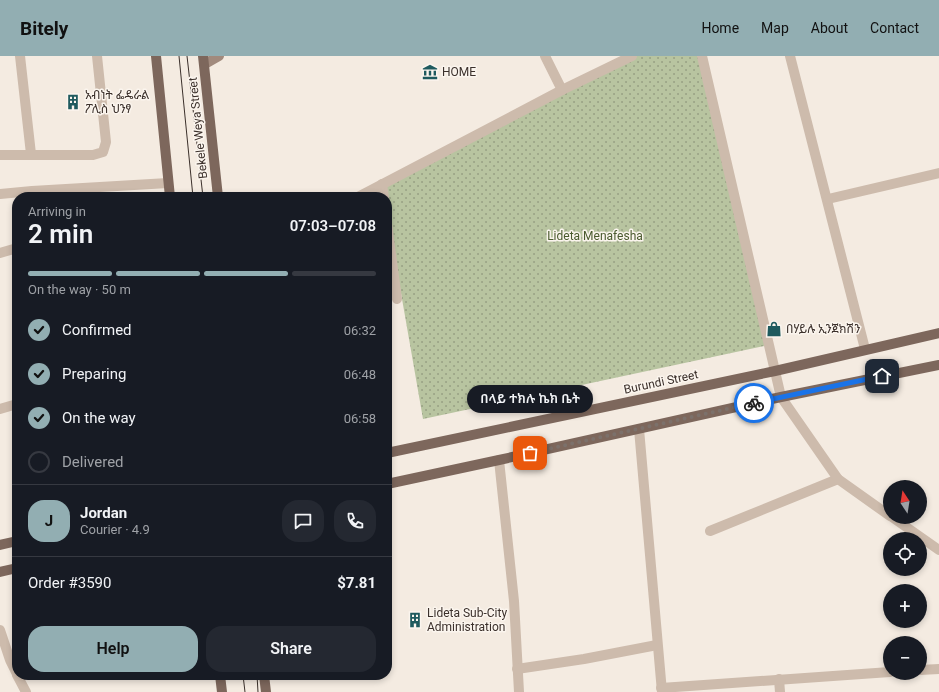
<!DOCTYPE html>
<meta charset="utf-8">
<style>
:root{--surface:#171b24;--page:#242831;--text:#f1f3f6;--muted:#9ea1a6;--line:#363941;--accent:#92aeb2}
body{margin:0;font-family:Roboto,"Noto Sans Ethiopic",sans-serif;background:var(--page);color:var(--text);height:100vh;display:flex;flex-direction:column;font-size:15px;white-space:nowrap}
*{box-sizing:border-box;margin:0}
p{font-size:13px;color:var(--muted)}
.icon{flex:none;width:22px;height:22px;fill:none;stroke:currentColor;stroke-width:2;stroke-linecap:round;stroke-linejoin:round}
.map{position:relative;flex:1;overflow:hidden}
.side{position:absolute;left:12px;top:136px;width:380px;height:488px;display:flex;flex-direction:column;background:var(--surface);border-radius:16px;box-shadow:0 2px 6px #0003}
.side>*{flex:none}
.needle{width:26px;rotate:348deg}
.controls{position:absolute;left:883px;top:424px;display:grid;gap:8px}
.controls a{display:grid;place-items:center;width:44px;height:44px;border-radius:50%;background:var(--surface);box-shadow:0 2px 6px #0003;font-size:20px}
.pin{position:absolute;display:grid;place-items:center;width:34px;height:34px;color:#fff;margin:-17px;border-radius:8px;box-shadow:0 2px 6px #0006}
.courier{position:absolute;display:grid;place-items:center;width:40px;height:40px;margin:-20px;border:3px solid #1a73e8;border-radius:50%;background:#fff;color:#222;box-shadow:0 1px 5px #0007}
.bubble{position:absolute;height:28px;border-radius:14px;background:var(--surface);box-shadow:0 2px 6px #0003;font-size:13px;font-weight:600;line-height:28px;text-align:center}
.summary em{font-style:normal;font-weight:600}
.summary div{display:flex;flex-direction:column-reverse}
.summary{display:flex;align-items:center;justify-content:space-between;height:68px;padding:0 16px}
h1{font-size:26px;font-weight:600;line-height:30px}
.bar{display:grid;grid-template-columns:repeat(4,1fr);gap:6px 4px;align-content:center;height:48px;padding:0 16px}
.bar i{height:5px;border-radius:3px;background:var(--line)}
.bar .active{background:var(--accent)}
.bar p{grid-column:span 4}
.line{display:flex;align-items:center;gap:10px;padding:0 16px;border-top:1px solid var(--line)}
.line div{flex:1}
.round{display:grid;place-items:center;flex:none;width:42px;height:42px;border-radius:16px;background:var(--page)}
ol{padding:0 16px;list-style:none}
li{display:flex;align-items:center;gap:12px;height:44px}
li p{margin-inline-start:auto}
li .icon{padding:4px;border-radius:50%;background:var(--accent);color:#111;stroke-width:4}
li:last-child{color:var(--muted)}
li i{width:22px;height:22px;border:2px solid var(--line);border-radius:50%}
.action{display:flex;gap:8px;margin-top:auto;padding:8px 16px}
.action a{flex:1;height:46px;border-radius:16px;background:var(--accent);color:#111;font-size:16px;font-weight:600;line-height:46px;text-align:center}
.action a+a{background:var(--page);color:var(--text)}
header{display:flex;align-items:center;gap:24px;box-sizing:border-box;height:56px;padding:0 20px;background:var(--accent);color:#111}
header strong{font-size:19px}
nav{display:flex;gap:22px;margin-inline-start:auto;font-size:14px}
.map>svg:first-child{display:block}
.park{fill:url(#park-dots)}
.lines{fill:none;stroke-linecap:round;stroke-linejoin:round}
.lane{stroke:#cdbbac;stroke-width:10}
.street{stroke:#cdbbac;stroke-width:10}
.secondary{stroke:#a18a7d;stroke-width:10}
.primary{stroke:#7d675c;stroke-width:10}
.tram{stroke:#3b302b;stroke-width:1}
.done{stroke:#7c716b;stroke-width:4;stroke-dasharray:0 7.2}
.route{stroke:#1a73e8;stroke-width:5}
.labels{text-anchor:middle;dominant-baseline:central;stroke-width:3;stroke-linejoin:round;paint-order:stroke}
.poi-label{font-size:12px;fill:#3b302b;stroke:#fbf5ee;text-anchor:start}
.street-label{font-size:12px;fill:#3b302b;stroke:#fbf5ee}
.park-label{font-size:12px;fill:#4a5a2e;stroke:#fbf5ee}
</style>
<header>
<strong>Bitely</strong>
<nav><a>Home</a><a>Map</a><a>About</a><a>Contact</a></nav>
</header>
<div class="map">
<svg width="939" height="636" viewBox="0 0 939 636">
<defs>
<pattern id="park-dots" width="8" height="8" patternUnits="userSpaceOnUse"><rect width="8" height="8" fill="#b8c4a0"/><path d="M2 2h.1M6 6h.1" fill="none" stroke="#97a083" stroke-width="1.8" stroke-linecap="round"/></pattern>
</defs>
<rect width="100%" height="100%" fill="#f4ebe1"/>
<path class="park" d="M635,0H702L769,289L423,363L387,157V141L382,128Z"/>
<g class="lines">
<g class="lane">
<path d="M20,0L31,98"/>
<path d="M0,99H93L103,96L106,86L97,0"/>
<path d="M382,128L384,141"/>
<path d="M387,168L397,243"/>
<path d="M0,197L17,192"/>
<path d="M710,475L838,423"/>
</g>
<g class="street">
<path d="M545,0L562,34"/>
<path d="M702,0L781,341L838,423L890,460"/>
<path d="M790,0L865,293"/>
<path d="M0,138L32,135L168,127"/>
<path d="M358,141L562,34L632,0"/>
<path d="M828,143L939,117"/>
<path d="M0,353L17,348"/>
<path d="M639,373L662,636"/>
<path d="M499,404L514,545L519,636"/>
<path d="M892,461L939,494"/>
<path d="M0,574L10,604L17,618"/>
<path d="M517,613L584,603L657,589"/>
<path d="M920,614L939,613"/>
<path d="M17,619L26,636"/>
<path d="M779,623L780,636"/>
<path d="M661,632L890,616"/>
</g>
<path class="secondary" d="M205,8L219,0"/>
<g class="primary">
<path d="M156,0L170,141"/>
<path d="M203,0L218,141"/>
<path d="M387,397L775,315L939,277"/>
<path d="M387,428L499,404L781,341L939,309"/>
<path d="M0,489L17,485"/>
<path d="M0,516L17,512"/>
<path d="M220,619L222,636"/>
<path d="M264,619L266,636"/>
</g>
<g class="tram">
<path d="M179,0L193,141"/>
<path d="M187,0L203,141"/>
<path d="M243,619L245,636"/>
<path d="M257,619L258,636"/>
</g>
</g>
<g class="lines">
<path class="done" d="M530,397L754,347"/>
<path class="route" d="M754,347L882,320"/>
</g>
<defs>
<g id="museum-bare" transform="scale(1.2)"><path d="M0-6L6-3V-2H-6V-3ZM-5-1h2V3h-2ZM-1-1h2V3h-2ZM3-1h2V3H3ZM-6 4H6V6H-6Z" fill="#1f5a5e" stroke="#fbf5ee" stroke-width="2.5" paint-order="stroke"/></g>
<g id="building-bare" transform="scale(1.2)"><path d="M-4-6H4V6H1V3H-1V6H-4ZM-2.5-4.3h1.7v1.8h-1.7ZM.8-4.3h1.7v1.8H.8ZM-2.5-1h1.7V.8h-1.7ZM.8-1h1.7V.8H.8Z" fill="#1f5a5e" stroke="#fbf5ee" stroke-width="2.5" paint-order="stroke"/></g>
<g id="shop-bare" transform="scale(1.2)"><path d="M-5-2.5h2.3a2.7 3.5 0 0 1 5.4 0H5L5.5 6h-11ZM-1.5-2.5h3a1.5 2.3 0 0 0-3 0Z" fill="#1f5a5e" stroke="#fbf5ee" stroke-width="2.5" paint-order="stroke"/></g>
</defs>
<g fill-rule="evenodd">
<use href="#museum-bare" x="430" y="16"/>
<use href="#building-bare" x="73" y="46"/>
<use href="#shop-bare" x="774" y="273"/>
<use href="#building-bare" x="415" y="564"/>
</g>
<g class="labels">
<g class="poi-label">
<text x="442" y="16">HOME</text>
<text x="85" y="39">አብነት ፌዴራል<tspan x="85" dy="14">ፖሊስ ህንፃ</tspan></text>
<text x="786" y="273">በሃይሉ ኢንጀክሽን</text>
<text x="427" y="557">Lideta Sub-City<tspan x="427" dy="14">Administration</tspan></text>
</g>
<g class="street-label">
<text transform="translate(198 72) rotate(-96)">Bekele Weya Street</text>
<text transform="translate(661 326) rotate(-12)">Burundi Street</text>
</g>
<g class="park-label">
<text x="595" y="180">Lideta Menafesha</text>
</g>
</g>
</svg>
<div class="controls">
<a><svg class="needle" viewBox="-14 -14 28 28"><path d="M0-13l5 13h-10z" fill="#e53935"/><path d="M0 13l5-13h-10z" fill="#9ea1a6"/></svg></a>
<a><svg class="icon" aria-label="locate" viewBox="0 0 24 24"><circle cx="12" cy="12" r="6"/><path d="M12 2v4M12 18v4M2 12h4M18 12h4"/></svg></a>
<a>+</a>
<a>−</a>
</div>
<div class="pin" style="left:530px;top:397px;background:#ea580c"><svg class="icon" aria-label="bag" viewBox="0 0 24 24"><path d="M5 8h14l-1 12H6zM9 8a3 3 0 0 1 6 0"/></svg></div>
<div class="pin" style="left:882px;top:320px;background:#1f2937"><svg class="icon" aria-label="home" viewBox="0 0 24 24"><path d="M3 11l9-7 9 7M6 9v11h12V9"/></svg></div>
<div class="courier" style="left:754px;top:347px"><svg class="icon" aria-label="bike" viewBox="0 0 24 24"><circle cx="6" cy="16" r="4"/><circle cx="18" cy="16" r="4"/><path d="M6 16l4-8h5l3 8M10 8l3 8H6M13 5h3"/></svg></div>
<div class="bubble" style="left:467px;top:329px;width:126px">በላይ ተክሉ ኬክ ቤት</div>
<section class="side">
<div class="summary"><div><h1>2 min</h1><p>Arriving in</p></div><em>07:03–07:08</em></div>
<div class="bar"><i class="active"></i><i class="active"></i><i class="active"></i><i></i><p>On the way · 50 m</p></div>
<ol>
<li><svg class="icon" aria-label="check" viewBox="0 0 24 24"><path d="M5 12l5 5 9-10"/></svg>Confirmed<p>06:32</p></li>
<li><svg class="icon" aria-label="check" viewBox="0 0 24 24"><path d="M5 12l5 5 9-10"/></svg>Preparing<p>06:48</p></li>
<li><svg class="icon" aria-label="check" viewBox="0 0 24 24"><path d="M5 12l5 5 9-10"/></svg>On the way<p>06:58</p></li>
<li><i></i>Delivered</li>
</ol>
<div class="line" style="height:72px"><b class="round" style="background:var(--accent);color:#111">J</b><div><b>Jordan</b><p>Courier · 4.9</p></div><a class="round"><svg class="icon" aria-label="chat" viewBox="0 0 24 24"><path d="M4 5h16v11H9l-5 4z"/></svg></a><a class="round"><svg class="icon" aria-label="phone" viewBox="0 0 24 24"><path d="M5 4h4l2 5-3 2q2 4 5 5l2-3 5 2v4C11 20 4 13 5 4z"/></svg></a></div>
<div class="line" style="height:52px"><div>Order #3590</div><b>$7.81</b></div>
<div class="action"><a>Help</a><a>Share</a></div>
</section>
</div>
